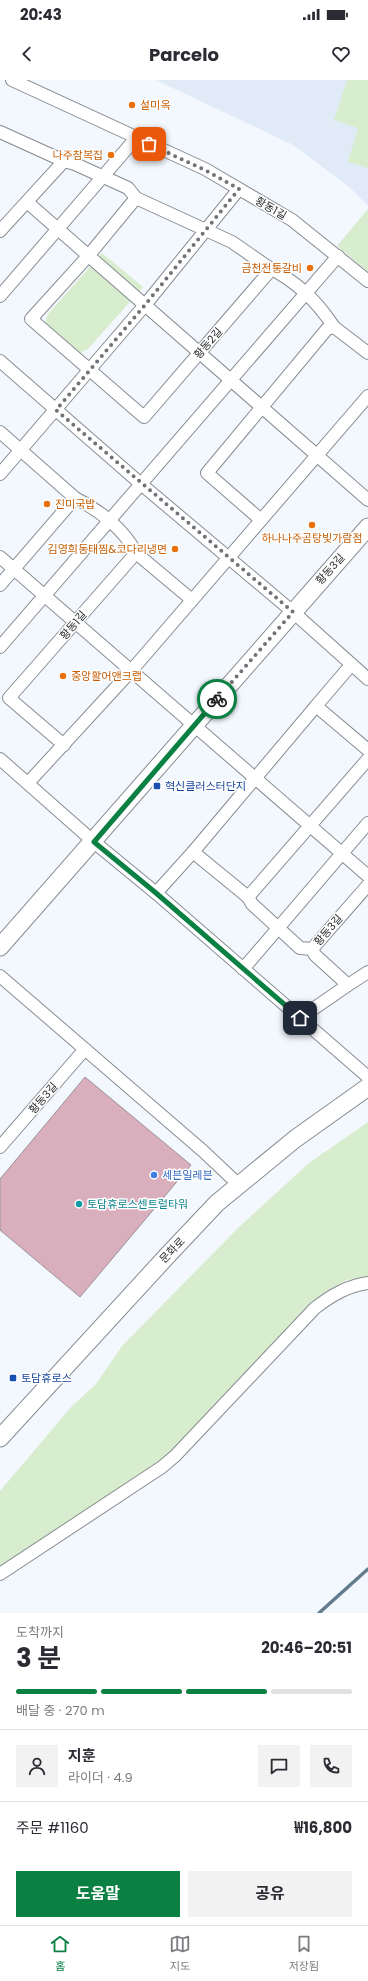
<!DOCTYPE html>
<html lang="ko">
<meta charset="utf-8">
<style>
:root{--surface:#fff;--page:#f2f2f3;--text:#2b2b33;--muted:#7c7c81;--line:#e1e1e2;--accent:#0b8043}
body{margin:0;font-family:Poppins,"Noto Sans KR",sans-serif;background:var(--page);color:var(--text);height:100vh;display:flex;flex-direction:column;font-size:15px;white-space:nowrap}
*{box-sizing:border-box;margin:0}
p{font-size:13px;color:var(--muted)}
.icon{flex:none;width:22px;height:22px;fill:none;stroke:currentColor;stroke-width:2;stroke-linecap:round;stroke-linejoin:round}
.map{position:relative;height:1533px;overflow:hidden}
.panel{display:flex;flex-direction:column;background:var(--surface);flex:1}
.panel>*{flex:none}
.pin{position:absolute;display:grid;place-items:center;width:34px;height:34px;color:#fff;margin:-17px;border-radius:8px;box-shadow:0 2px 6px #0006}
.courier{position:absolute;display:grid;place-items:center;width:40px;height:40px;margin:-20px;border:3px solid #0b8043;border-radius:50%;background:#fff;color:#222;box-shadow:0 1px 5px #0007}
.summary em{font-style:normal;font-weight:700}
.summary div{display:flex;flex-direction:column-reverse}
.summary{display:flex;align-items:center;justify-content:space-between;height:68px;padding:0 16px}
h1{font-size:26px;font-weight:700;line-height:30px}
.bar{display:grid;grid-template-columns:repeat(4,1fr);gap:6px 4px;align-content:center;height:48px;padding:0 16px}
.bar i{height:5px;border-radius:3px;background:var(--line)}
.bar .current{background:var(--accent)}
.bar p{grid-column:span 4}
.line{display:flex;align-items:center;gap:10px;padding:0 16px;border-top:1px solid var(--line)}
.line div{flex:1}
.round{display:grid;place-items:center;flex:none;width:42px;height:42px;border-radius:0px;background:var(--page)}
.button{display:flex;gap:8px;margin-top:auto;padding:8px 16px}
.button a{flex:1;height:46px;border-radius:0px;background:var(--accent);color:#fff;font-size:16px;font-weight:700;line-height:46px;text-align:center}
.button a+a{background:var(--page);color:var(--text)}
.status{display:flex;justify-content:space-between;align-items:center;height:28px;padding:0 20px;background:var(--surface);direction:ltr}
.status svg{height:11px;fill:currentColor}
header{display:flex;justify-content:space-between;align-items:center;height:52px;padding:0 16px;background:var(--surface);font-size:18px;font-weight:700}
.dock{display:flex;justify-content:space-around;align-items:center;height:56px;border-top:1px solid var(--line);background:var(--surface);font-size:11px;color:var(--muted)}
.dock a{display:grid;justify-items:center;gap:2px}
.dock .current{color:var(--accent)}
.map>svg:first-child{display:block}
.built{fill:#e1ebf7}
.green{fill:#d8ecce}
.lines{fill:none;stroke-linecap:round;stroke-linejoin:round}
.stream{stroke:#637d8f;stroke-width:3.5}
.building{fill:#d9aebd;stroke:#9b9396}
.street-casing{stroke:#888c92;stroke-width:14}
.secondary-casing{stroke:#888c92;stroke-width:19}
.street{stroke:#fff;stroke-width:12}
.secondary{stroke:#fff;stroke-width:17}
.done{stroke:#707377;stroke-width:4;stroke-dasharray:0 7.2}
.route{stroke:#0b8043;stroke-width:5}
.food-dot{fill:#e8710a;stroke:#fff;stroke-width:1.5}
.transit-dot{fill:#1a4fb4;stroke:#fff;stroke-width:1.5}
.shop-dot{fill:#3f7fe0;stroke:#fff;stroke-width:1.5}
.culture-dot{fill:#0f9aa8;stroke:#fff;stroke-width:1.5}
.labels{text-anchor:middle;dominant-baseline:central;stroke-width:3;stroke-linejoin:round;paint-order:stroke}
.food-label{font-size:11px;fill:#c56008;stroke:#fff;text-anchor:start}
.street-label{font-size:11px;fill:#2a2c2e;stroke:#fff}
.transit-label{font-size:11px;fill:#164399;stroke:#fff;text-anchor:start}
.shop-label{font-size:11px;fill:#366cbe;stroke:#fff;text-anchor:start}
.culture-label{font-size:11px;fill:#0d838f;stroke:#fff;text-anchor:start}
</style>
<div class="status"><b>20:43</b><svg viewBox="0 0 49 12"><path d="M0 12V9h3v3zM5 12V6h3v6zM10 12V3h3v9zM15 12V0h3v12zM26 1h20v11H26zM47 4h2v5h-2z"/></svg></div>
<header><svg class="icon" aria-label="back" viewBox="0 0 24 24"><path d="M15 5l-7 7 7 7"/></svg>Parcelo<svg class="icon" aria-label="heart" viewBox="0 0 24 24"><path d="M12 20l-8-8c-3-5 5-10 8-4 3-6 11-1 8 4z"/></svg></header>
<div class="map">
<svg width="368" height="1533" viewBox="0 0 368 1533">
<rect width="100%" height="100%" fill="#f3f8fe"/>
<path class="built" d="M156,0H368V126L349,107L293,65Z"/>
<g class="green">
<path d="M347,0H368V88L348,82L358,48L334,40Z"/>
<path d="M368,129V192L337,166Z"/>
<path d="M102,173L143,207L88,269L80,273L45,242L48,234Z"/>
<path d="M368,1042V1197L347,1200L322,1214L273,1264L175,1372L0,1486V1411L72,1326L96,1304L122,1266L238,1148L309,1083Z"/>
</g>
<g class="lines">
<path class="stream" d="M319,1533L368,1489"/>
</g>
<path class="building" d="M85,997L191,1085L80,1217L0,1150V1099Z"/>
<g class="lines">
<g class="street-casing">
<g id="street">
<path d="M12,0L205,89L292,140L368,201"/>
<path d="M0,52L64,81L0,151"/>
<path d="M64,81L75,84L128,108L136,118"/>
<path d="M136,118L232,162L268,187L269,192L144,337L31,239L89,175Z"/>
<path d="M27,122L368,420"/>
<path d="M268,187C297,202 316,220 334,247"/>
<path d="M0,216L136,58"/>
<path d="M0,281L141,404L293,532L368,599"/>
<path d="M0,352L75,418L0,505"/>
<path d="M0,394L145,225L239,109"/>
<path d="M75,418C99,430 124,449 136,473"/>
<path d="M261,440L207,393L327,249L334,247L368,273"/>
<path d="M0,477L368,796"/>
<path d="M0,567L338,176"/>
<path d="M316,626L351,585"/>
<path d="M64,665L9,618L136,473L192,520"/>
<path d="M0,679L94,762L156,813L193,772L316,626L368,670"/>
<path d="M28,703L131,591L368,316"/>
<path d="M193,772L248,817L252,824L300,868L312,869"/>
<path d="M156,813L300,938L348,905L315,875L312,869L368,805"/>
<path d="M248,817L368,679"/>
<path d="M243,889L368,743"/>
<path d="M0,896L203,1071L239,1105"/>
<path d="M348,905L368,892"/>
<path d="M300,938L368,997"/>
<path d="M0,1067L85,969"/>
<path d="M0,1494L162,1387L175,1376L315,1228C332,1215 347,1206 368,1203"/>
</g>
</g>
<g class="secondary-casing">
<g id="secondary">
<path d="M0,867L368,447"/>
<path d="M0,1358L167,1176L217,1123L295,1059L368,1007"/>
</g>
</g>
<use href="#street" class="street"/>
<use href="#secondary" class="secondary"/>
</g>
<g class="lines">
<path class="done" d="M149,64L205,90L239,109L145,225L56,330L293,532L217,619"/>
<path class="route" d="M217,619L94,762L156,813L300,938"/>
</g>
<g class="food-dot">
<circle cx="132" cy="25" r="4"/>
<circle cx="111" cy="75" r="4"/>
<circle cx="310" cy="188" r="4"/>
<circle cx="47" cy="424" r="4"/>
<circle cx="312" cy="445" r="4"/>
<circle cx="175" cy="469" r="4"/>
<circle cx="63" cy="596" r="4"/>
</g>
<g class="transit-dot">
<rect x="153" y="702" width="8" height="8" rx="2"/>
<rect x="9" y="1294" width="8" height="8" rx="2"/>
</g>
<circle class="shop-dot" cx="154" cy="1095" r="4"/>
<circle class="culture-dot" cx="79" cy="1124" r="4"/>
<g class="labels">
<g class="food-label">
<text x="140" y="25">설미옥</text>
<text x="103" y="75" text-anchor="end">나주참복집</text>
<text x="302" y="188" text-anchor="end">금천전통갈비</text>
<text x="55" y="424">진미국밥</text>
<text x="312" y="458" text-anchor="middle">하나나주곰탕빛가람점</text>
<text x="167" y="469" text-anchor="end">김영희동태찜&amp;코다리냉면</text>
<text x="71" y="596">중앙활어앤크랩</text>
</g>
<g class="street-label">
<text transform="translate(271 128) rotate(30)">황동1길</text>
<text transform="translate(208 263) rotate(-49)">황동2길</text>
<text transform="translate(330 489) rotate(-48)">황동3길</text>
<text transform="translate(73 545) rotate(-49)">황동1길</text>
<text transform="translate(328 850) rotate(-49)">황동3길</text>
<text transform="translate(43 1018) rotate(-49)">황동3길</text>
<text transform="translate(172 1170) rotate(-46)">문화로</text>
</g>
<g class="transit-label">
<text x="165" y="706">혁신클러스터단지</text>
<text x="21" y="1298">토담휴로스</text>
</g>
<g class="shop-label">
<text x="162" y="1095">세븐일레븐</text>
</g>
<g class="culture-label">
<text x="87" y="1124">토담휴로스센트럴타워</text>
</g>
</g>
</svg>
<div class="pin" style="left:149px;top:64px;background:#ea580c"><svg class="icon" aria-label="bag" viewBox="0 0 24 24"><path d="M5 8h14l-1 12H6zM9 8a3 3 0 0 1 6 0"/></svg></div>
<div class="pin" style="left:300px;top:938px;background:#1f2937"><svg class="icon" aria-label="home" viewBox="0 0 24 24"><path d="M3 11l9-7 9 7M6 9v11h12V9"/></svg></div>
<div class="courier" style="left:217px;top:619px"><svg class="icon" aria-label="bike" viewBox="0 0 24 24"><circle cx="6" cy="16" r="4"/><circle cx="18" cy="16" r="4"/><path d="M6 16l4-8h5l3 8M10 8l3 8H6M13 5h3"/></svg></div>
</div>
<section class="panel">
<div class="summary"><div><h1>3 분</h1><p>도착까지</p></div><em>20:46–20:51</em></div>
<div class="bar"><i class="current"></i><i class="current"></i><i class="current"></i><i></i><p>배달 중 · 270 m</p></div>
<div class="line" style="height:72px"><a class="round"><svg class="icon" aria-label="person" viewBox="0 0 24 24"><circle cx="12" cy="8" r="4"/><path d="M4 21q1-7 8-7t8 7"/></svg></a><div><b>지훈</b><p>라이더 · 4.9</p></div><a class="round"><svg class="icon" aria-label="chat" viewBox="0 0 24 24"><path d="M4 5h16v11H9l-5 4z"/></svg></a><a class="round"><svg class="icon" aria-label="phone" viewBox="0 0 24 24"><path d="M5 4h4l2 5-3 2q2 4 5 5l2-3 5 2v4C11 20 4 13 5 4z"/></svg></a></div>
<div class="line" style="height:52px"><div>주문 #1160</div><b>₩16,800</b></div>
<div class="button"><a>도움말</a><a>공유</a></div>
</section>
<nav class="dock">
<a class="current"><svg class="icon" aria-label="home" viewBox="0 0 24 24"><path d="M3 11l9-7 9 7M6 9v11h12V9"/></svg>홈</a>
<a><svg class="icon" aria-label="map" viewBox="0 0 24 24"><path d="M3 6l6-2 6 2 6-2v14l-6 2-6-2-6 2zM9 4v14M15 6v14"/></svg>지도</a>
<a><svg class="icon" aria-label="saved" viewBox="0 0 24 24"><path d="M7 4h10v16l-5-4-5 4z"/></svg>저장됨</a>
</nav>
